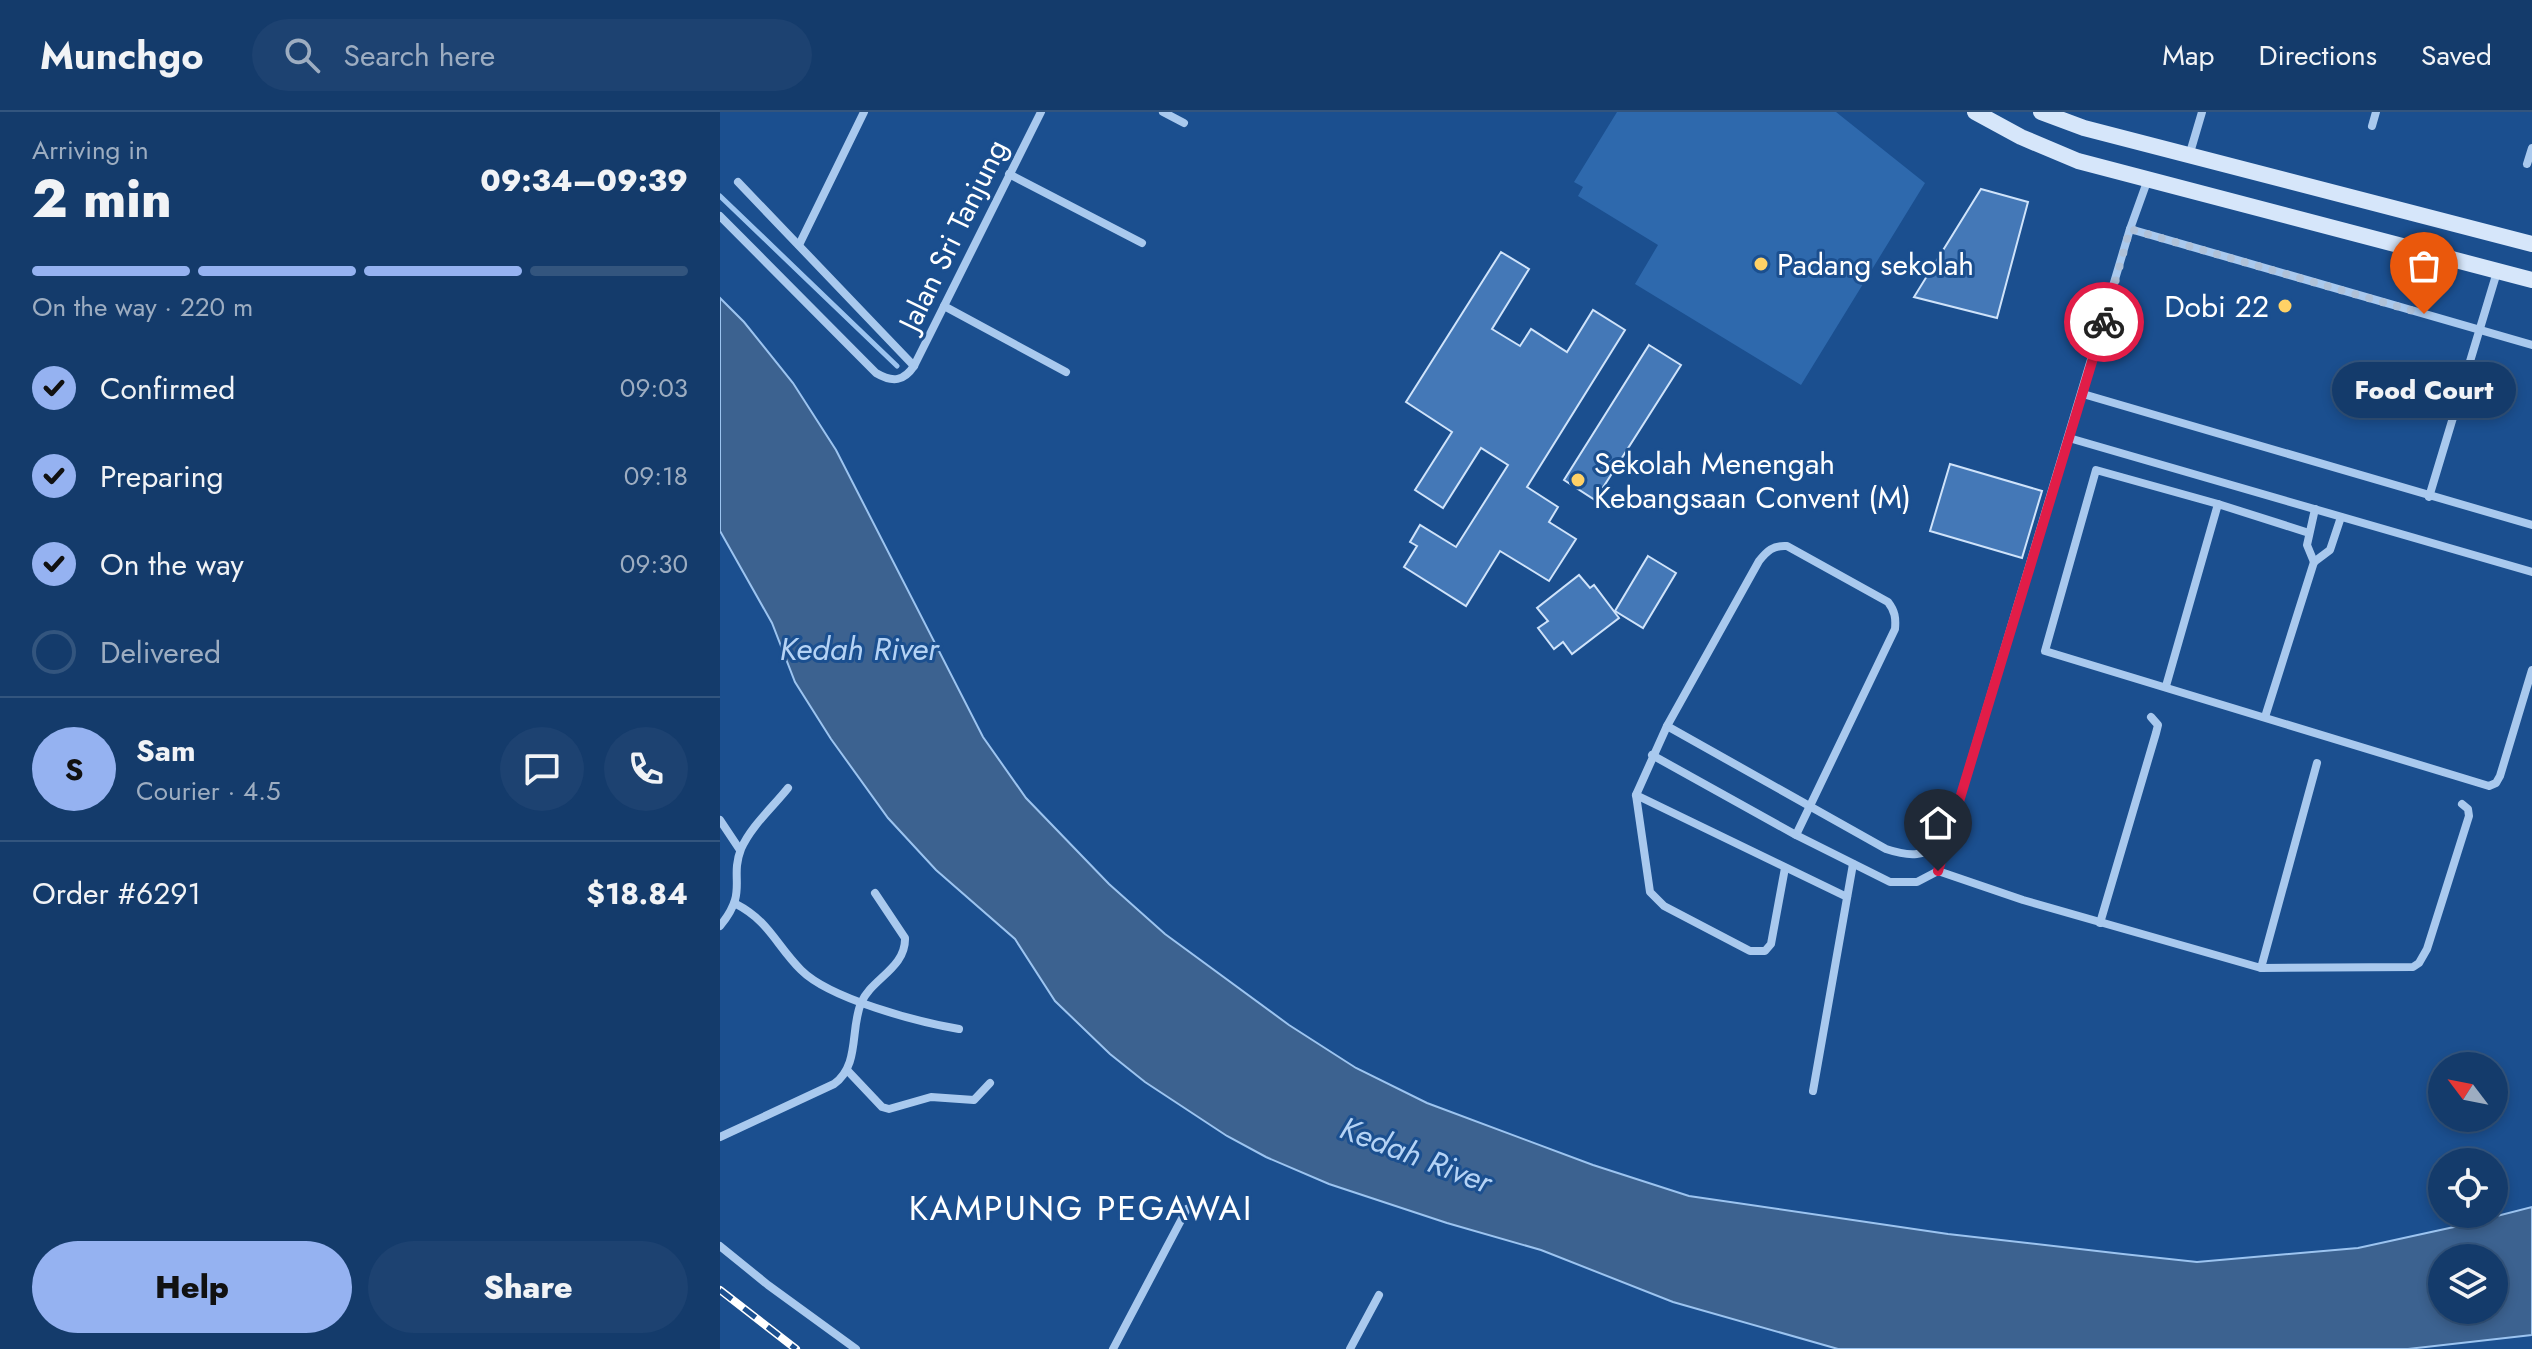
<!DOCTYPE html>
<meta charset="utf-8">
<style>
:root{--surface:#143b6b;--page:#1d4271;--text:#f1f3f6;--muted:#9dadc1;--line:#33557e;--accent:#95b2f1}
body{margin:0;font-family:Jost,sans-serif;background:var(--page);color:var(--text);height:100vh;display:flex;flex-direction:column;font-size:30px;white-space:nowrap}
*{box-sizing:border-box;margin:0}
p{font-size:26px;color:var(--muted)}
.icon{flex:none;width:44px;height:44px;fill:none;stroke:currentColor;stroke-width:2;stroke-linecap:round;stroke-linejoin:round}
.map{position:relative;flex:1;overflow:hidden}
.side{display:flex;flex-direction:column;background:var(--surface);width:720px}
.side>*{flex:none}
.needle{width:52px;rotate:302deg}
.tools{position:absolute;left:1708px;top:940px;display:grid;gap:16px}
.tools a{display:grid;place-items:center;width:80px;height:80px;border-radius:50%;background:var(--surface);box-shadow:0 4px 12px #0003,0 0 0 2px var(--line);font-size:40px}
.pin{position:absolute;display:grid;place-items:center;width:68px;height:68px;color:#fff;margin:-82px -34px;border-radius:50% 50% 50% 0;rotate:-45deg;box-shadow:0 0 8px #0007}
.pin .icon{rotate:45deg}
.courier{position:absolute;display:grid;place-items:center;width:80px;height:80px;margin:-40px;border:6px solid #e11d48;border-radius:50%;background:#fff;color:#222;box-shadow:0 2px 10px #0007}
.bubble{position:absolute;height:56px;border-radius:28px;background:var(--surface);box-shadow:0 4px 12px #0003,0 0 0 2px var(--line);font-size:26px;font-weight:800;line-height:56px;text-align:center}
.head em{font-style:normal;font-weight:800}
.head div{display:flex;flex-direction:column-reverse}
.head{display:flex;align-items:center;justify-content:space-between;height:136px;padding:0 32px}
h1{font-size:52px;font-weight:800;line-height:60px}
.bar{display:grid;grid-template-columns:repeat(4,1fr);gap:12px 8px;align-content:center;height:96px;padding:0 32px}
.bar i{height:10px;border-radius:6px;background:var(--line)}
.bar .selected{background:var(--accent)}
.bar p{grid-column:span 4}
.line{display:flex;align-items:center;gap:20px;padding:0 32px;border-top:2px solid var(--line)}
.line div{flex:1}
.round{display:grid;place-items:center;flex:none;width:84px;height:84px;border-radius:42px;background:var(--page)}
ol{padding:0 32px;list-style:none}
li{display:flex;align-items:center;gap:24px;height:88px}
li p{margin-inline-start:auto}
li .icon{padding:8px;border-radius:50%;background:var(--accent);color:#111;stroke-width:4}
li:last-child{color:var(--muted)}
li i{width:44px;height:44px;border:4px solid var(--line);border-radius:50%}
.action{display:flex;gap:16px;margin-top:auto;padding:16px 32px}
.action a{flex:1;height:92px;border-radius:48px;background:var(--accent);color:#111;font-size:32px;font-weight:800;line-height:92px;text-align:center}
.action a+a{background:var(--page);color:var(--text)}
header{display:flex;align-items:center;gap:48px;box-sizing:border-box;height:112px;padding:0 40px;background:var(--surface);border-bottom:2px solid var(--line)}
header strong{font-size:38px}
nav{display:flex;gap:44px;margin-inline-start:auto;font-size:28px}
.search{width:560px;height:72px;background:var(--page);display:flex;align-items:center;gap:20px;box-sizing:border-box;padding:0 28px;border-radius:44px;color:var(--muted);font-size:30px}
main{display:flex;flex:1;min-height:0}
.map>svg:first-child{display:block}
.green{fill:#2e69ad}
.water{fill:#3c6290;stroke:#9cc4f0;stroke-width:2;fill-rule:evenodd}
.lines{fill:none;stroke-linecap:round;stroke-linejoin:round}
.stream{stroke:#9cc4f0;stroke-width:5}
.building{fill:#4478b7;stroke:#cfe3fa;stroke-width:2}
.minor{stroke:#a9c9ee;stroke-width:8}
.secondary{stroke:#d6e6fa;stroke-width:16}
.rail-casing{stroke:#fff;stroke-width:8}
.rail{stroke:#1b4f8f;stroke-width:5;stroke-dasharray:15;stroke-linecap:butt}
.done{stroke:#afc1d8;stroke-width:8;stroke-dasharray:0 14.4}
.route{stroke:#e11d48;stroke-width:10}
.poi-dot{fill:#ffd166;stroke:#1b4f8f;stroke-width:3}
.labels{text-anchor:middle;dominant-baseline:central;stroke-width:6;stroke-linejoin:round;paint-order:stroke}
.street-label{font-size:30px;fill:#fff;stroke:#1b4f8f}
.poi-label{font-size:30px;fill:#fff;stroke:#1b4f8f;text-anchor:start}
.water-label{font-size:32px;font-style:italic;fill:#b5d3f5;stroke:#1b4f8f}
.quarter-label{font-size:34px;letter-spacing:2px;fill:#fff;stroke:#1b4f8f}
</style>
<header>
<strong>Munchgo</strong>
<div class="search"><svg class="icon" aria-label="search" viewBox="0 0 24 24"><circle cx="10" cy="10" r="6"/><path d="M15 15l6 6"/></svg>Search here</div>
<nav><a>Map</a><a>Directions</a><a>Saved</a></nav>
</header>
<main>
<section class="side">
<div class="head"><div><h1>2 min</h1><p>Arriving in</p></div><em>09:34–09:39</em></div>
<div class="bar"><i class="selected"></i><i class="selected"></i><i class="selected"></i><i></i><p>On the way · 220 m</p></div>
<ol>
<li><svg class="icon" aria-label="check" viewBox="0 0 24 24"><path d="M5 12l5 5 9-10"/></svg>Confirmed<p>09:03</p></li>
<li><svg class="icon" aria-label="check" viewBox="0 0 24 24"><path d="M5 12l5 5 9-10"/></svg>Preparing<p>09:18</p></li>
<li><svg class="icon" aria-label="check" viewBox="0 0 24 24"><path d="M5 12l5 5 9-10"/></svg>On the way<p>09:30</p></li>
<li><i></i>Delivered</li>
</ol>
<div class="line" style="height:144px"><b class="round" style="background:var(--accent);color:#111">S</b><div><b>Sam</b><p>Courier · 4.5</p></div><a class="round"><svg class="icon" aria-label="chat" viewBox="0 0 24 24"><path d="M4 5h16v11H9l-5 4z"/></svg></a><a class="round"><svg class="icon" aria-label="phone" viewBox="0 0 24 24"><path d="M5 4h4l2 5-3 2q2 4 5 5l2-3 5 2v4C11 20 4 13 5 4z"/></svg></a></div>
<div class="line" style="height:104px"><div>Order #6291</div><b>$18.84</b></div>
<div class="action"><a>Help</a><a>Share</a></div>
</section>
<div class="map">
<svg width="1812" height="1237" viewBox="0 0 1812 1237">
<rect width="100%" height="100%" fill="#1b4f8f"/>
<path class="green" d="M897,0H1116L1205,71L1081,273L915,172L938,133L858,84L863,75L854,70Z"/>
<path class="water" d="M0,186L24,210L73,271L116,338L263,625L306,686L389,772L445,822L569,913L636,956L707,991L873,1053L969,1084L1228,1122L1403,1142L1477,1150L1638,1136L1734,1115L1812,1095V1223L1688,1237H1118L953,1190L821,1138L727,1111L609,1072L546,1045L507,1024L425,970L390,942L335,889L295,827L216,758L168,706L111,627L75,570L52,511L0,419ZM1722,1146H1774V1198H1722Z"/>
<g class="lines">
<path class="stream" d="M0,84L177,254"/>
</g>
<g class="building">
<path d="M1261,77L1308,90L1277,206L1194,185Z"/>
<path d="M781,140L809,157L772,217L800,234L811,217L847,240L873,198L905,218L807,375L838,395L829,410L856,427L829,469L780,439L746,494L684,455L697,434L690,430L700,413L736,435L788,353L761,336L723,396L695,378L732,320L686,290Z"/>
<path d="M929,233L961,253L875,388L844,368Z"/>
<path d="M1230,352L1322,379L1302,446L1210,419Z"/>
<path d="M928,444L956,461L923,516L895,499Z"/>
<path d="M859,463L870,476L874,473L899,506L852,542L843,530L834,537L818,516L828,509L817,496Z"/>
</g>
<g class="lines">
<g class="minor">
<path d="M443,0L464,11"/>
<path d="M1652,14L1656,0"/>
<path d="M1469,44L1482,0"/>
<path d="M1807,52L1812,36"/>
<path d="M289,62L422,131"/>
<path d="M18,70L194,254"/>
<path d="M0,104L156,261C173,271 184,269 194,254L321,0"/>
<path d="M1410,117L1812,233"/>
<path d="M79,133L144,0"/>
<path d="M224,194L346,260"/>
<path d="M1363,282L1812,413"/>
<path d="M1349,326L1812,460"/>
<path d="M1709,385L1777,160"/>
<path d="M1498,392L1376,358L1325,539L1769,674L1776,671L1780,664L1812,558"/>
<path d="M1594,450L1587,433L1595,397"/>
<path d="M1446,574L1498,392L1589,421"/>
<path d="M1545,605L1594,450L1610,438L1621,405"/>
<path d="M947,614L1166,737C1193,746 1201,743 1226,732"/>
<path d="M932,643L1076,723L1170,770H1197L1218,759"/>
<path d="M916,683L1127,785"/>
<path d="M0,708L20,738"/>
<path d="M1065,756L1051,832L1045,839H1030L944,794L930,780L916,683L947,614L1039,449C1047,439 1053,433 1067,434L1168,490C1175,499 1176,506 1175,517L1076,723"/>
<path d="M1218,759L1410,117L1428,67"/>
<path d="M1218,759L1303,788L1541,856L1693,855L1699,851L1707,837L1749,704L1748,697L1742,692"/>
<path d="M16,792C49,809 56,833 81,858C110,887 198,910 239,917"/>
<path d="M1380,811L1436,621L1438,613L1431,605"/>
<path d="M0,814C29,779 9,768 21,737C31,714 53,695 68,676"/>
<path d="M1541,856L1597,651"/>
<path d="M127,958L162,995L169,997L211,985L254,988L270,971"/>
<path d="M1093,979L1133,752"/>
<path d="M0,1025L114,972C140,953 130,918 141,891C151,867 186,856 185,826L155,781"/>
<path d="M0,1134L48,1173L136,1237"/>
<path d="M393,1237L467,1097"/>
<path d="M630,1237L659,1183"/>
</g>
<g class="secondary">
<path d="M1255,0L1301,25L1358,49L1812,168"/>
<path d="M1321,0L1364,16L1812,132"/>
</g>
<g class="rail-casing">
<path id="rail" d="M0,1178L76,1237"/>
</g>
<use href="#rail" class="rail"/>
</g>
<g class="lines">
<path class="done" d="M1384,210L1410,117L1704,202"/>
<path class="route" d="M1218,759L1384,210"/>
</g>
<g class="poi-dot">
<circle cx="1041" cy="152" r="8"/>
<circle cx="1565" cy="194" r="8"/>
<circle cx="858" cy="368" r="8"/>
</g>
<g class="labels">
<g class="street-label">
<text transform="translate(233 123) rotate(-64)">Jalan Sri Tanjung</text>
</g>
<g class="poi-label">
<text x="1057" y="152">Padang sekolah</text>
<text x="1549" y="194" text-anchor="end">Dobi 22</text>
<text x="874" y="351">Sekolah Menengah<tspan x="874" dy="34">Kebangsaan Convent (M)</tspan></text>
</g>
<g class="water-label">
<text x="139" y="537">Kedah River</text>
<text transform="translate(696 1043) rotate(21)">Kedah River</text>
</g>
<g class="quarter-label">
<text x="361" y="1096">KAMPUNG PEGAWAI</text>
</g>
</g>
</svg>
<div class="tools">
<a><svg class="needle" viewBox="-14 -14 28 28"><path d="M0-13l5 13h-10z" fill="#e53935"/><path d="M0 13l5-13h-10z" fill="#9dadc1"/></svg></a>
<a><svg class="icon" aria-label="locate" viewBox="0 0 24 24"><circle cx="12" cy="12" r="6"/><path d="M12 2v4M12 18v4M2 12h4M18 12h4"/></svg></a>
<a><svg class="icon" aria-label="layers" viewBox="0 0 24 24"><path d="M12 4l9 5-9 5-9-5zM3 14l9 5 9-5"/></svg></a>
</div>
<div class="pin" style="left:1704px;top:202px;background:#ea580c"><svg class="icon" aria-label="bag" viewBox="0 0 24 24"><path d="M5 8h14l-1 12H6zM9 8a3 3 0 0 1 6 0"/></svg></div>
<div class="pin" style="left:1218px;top:759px;background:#1f2937"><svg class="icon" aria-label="home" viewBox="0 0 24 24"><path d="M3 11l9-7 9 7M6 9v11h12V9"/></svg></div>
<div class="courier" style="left:1384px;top:210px"><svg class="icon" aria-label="bike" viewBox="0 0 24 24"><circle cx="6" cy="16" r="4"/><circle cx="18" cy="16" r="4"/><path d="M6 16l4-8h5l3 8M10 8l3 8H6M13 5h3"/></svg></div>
<div class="bubble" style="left:1612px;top:250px;width:184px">Food Court</div>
</div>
</main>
